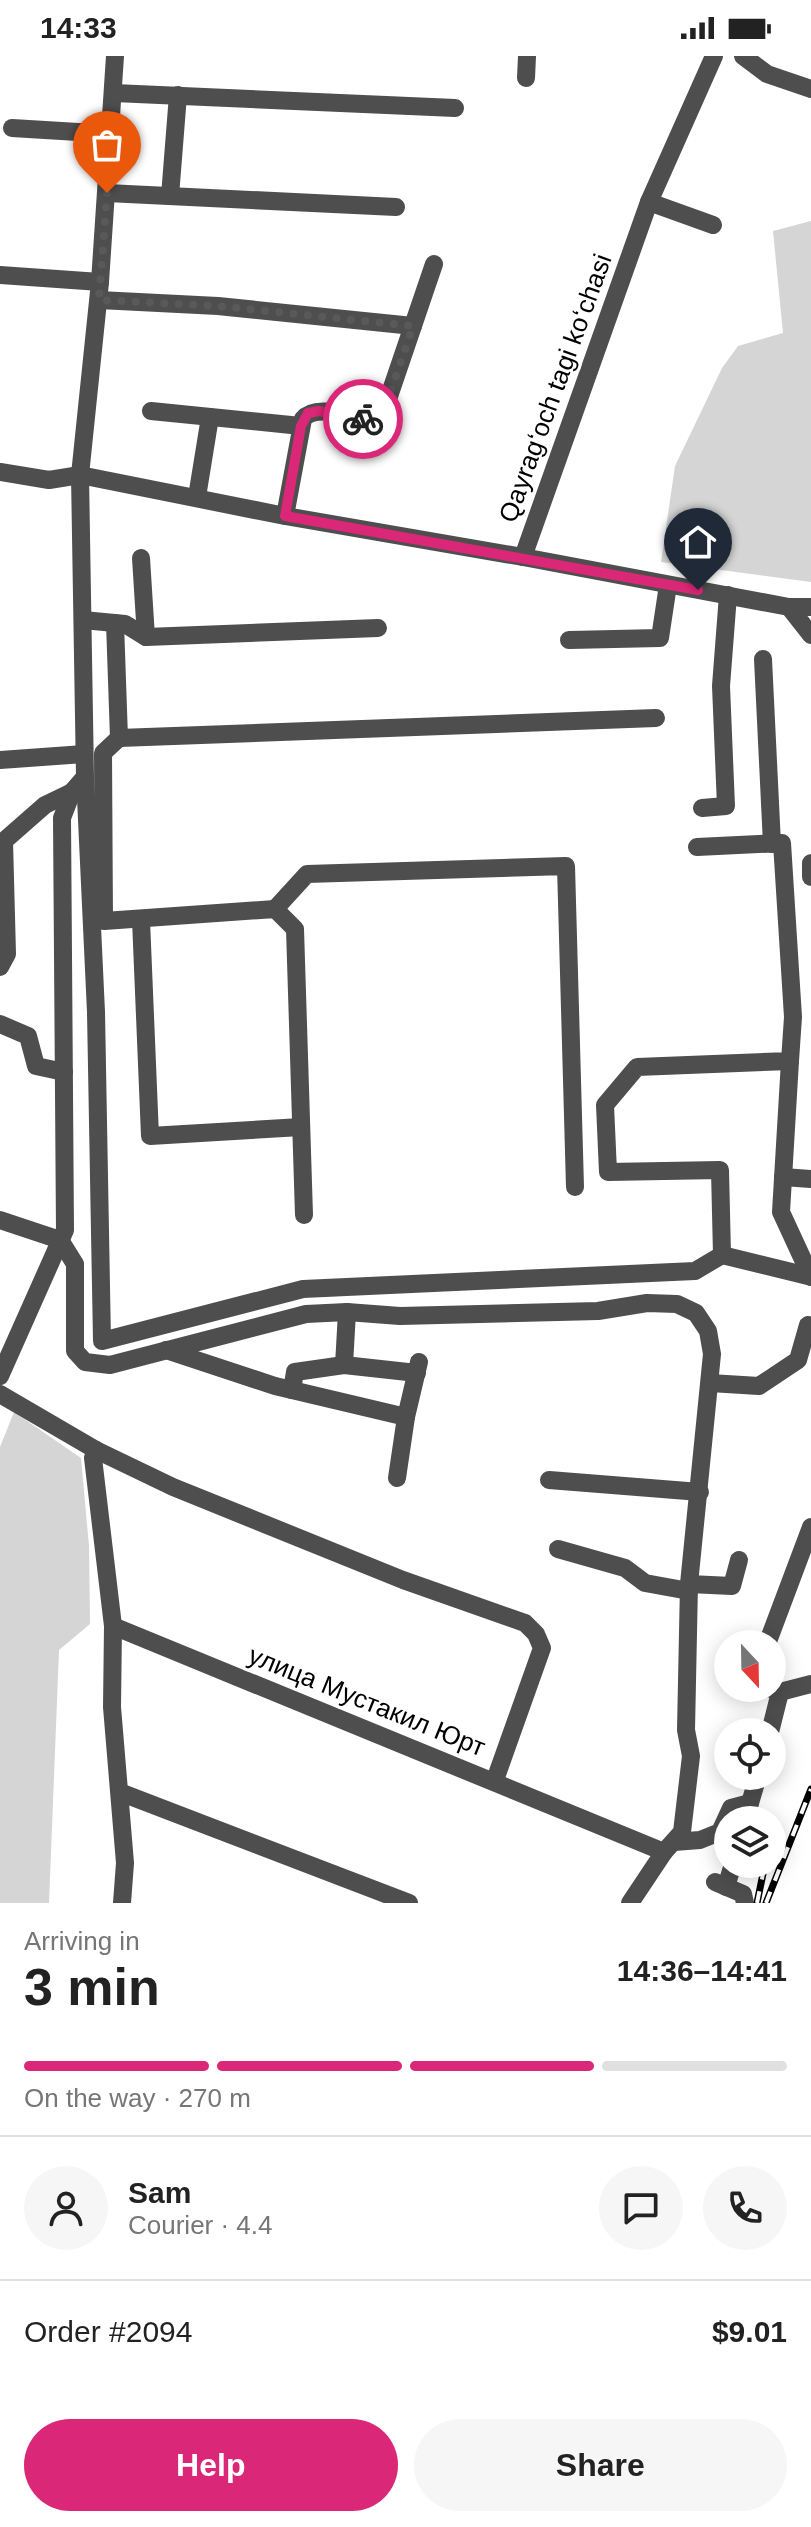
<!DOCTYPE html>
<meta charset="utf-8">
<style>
:root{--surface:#fff;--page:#f6f6f6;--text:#222;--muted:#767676;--line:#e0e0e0;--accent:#db2777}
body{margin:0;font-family:Arial,sans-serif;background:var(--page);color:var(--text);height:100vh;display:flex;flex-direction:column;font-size:30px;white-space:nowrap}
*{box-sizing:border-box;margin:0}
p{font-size:26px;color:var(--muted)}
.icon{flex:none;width:44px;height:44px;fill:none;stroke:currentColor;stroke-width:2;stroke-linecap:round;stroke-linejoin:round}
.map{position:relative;height:1847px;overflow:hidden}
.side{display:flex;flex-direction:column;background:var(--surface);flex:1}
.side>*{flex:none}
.needle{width:52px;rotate:158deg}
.buttons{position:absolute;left:714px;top:1574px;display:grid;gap:16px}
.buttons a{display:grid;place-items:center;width:72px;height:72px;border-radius:50%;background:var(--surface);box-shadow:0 4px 20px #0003;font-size:40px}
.pin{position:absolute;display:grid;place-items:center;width:68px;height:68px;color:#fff;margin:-82px -34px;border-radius:50% 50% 50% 0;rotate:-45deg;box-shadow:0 0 8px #0007}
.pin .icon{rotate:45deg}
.courier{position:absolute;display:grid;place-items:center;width:80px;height:80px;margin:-40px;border:6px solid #db2777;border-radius:50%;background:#fff;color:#222;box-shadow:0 2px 10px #0007}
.head em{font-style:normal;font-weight:800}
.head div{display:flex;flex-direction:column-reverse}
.head{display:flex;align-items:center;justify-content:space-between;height:136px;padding:0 24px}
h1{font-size:52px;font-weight:800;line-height:60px}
.bar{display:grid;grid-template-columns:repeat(4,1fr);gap:12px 8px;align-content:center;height:96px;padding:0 24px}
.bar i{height:10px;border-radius:6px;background:var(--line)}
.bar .active{background:var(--accent)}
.bar p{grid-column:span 4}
.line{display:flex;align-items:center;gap:20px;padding:0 24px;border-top:2px solid var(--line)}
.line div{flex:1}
.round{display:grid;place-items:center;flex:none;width:84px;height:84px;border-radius:42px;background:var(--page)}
.action{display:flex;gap:16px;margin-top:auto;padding:16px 24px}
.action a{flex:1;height:92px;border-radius:48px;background:var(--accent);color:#fff;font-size:32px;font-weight:800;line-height:92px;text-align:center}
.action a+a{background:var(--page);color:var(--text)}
.status{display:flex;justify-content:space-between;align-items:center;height:56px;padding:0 40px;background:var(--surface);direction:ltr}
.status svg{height:22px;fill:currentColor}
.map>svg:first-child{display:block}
.green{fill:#d5d5d5}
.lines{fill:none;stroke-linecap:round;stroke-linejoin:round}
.minor{stroke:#4e4e4e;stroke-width:18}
.rail-casing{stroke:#000;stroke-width:7}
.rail{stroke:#fff;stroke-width:4;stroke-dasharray:12;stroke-linecap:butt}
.done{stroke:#595959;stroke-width:8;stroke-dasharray:0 14.4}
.route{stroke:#db2777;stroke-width:10}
.labels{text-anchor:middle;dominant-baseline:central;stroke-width:6;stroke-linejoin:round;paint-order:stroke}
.street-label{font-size:26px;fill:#000;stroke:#fff}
</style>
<div class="status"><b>14:33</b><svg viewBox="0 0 49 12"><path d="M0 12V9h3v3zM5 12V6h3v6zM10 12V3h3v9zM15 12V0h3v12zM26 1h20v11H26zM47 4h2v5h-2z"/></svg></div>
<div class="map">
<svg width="811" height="1847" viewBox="0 0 811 1847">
<rect width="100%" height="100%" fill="#fff"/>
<g class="green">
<path d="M811,165V526L661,506L675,410L722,312L738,290L783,277L773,175Z"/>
<path d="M14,1356L81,1402L89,1490L90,1568L59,1594L49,1847H0V1391Z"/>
</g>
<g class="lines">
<g class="minor">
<path d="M115,0L100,226L80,419L85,721L96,956L102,1285L303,1233L695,1215L722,1199L720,1114L608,1116L605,1049L637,1011L790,1005L793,961L782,787L697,791"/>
<path d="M714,0L649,146L523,501L789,551H811"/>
<path d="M743,0L767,18L811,33"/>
<path d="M526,22L527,0"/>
<path d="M114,37L455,52"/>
<path d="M12,72L111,78"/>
<path d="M107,137L396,151"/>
<path d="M170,140L178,39"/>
<path d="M649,146L713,169"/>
<path d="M0,219L100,226"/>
<path d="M99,244L218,250L413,270"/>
<path d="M151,355L301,370"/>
<path d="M0,416L49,424L80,419L285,460L523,501"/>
<path d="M197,441L210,361"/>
<path d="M285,460L303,363C316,347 351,361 369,364L385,352L434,208"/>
<path d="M141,502L146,581"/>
<path d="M789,551L811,579"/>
<path d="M83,564L125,568L146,581L378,572"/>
<path d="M115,567L119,682L656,662"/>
<path d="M569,584L660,582L668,529"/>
<path d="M763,603L772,788"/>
<path d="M119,682L103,697L104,865L275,853L295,873L304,1159"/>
<path d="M0,704L84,698"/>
<path d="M702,752L726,750L721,630L728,539"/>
<path d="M811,807V821"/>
<path d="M275,853L307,818L566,810L575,1131"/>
<path d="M141,864L150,1080L301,1071"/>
<path d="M0,911L7,898L4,785L45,749L72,736"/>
<path d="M0,968L28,980L36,1010L64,1016"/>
<path d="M790,1005L781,1156L811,1221"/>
<path d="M783,1121L811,1123"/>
<path d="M0,1164L60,1184L75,1208V1295L85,1306L110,1309L306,1258L347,1256L400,1260L598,1255L647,1247L677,1248L696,1257L708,1275L712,1298L689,1528L686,1674L691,1700L682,1776L664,1796"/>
<path d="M722,1199L808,1220"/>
<path d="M166,1294L275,1330L406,1361L397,1422"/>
<path d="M344,1309L347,1256"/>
<path d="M0,1320L65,1174L62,762L72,736L85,721"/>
<path d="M710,1327L759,1330L798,1304L808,1269"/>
<path d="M292,1334L295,1316L344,1309L417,1317"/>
<path d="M0,1338L96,1394L173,1431L403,1524L525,1567L536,1578L542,1592L495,1724"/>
<path d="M406,1361L419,1306"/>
<path d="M96,1394L93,1402L113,1570L112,1651L125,1807L122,1847"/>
<path d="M549,1424L700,1436"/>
<path d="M558,1493L625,1512L645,1527L689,1535"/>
<path d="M689,1528L732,1530L739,1504"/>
<path d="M113,1570L664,1796L630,1847"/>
<path d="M767,1588L811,1471"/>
<path d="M769,1632L780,1636L770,1676"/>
<path d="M780,1636L811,1628"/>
<path d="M122,1737L409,1847"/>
<path d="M745,1764L758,1720"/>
<path d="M674,1786L700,1784L720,1776L731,1752L750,1747"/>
<path d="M715,1826L743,1838L745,1847"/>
<path d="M726,1831L733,1808"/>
</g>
<g class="rail-casing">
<g id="rail">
<path d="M757,1847L765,1808"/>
<path d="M766,1847L811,1733"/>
</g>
</g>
<use href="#rail" class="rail"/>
</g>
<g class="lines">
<path class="done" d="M107,137L99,244L218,250L413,270L385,352L377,361L363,363"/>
<path class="route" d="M363,363L319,355L308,357L301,370L285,460L698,534"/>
</g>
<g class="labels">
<g class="street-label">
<text transform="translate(555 332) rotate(-70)">Qayragʻoch tagi koʻchasi</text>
<text transform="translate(367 1645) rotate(22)">улица Мустакил Юрт</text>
</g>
</g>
</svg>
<div class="buttons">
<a><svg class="needle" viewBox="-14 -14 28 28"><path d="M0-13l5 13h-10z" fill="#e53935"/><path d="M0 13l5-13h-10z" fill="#767676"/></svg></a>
<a><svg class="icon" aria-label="locate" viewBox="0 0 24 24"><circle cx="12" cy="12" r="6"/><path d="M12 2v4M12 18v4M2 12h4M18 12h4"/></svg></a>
<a><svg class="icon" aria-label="layers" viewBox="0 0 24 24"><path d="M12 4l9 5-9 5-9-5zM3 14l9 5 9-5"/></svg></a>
</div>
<div class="pin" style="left:107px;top:137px;background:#ea580c"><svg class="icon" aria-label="bag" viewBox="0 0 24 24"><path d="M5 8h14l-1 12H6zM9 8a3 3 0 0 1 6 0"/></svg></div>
<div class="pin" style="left:698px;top:534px;background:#1f2937"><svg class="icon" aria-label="home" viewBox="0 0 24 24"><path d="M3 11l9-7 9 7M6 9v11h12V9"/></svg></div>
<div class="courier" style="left:363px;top:363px"><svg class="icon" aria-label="bike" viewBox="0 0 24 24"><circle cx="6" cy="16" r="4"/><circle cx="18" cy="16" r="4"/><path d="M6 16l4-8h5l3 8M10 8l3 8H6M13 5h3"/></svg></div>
</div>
<section class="side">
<div class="head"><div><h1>3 min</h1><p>Arriving in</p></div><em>14:36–14:41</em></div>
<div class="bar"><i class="active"></i><i class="active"></i><i class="active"></i><i></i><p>On the way · 270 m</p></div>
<div class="line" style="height:144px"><a class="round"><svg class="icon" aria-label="person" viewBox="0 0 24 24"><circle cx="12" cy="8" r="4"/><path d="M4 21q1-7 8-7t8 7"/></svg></a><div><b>Sam</b><p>Courier · 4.4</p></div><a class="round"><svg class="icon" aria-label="chat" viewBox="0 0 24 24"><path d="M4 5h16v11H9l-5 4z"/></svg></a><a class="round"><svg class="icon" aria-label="phone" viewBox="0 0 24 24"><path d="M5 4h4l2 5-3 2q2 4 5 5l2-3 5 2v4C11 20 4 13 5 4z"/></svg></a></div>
<div class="line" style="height:104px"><div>Order #2094</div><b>$9.01</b></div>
<div class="action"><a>Help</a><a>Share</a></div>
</section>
